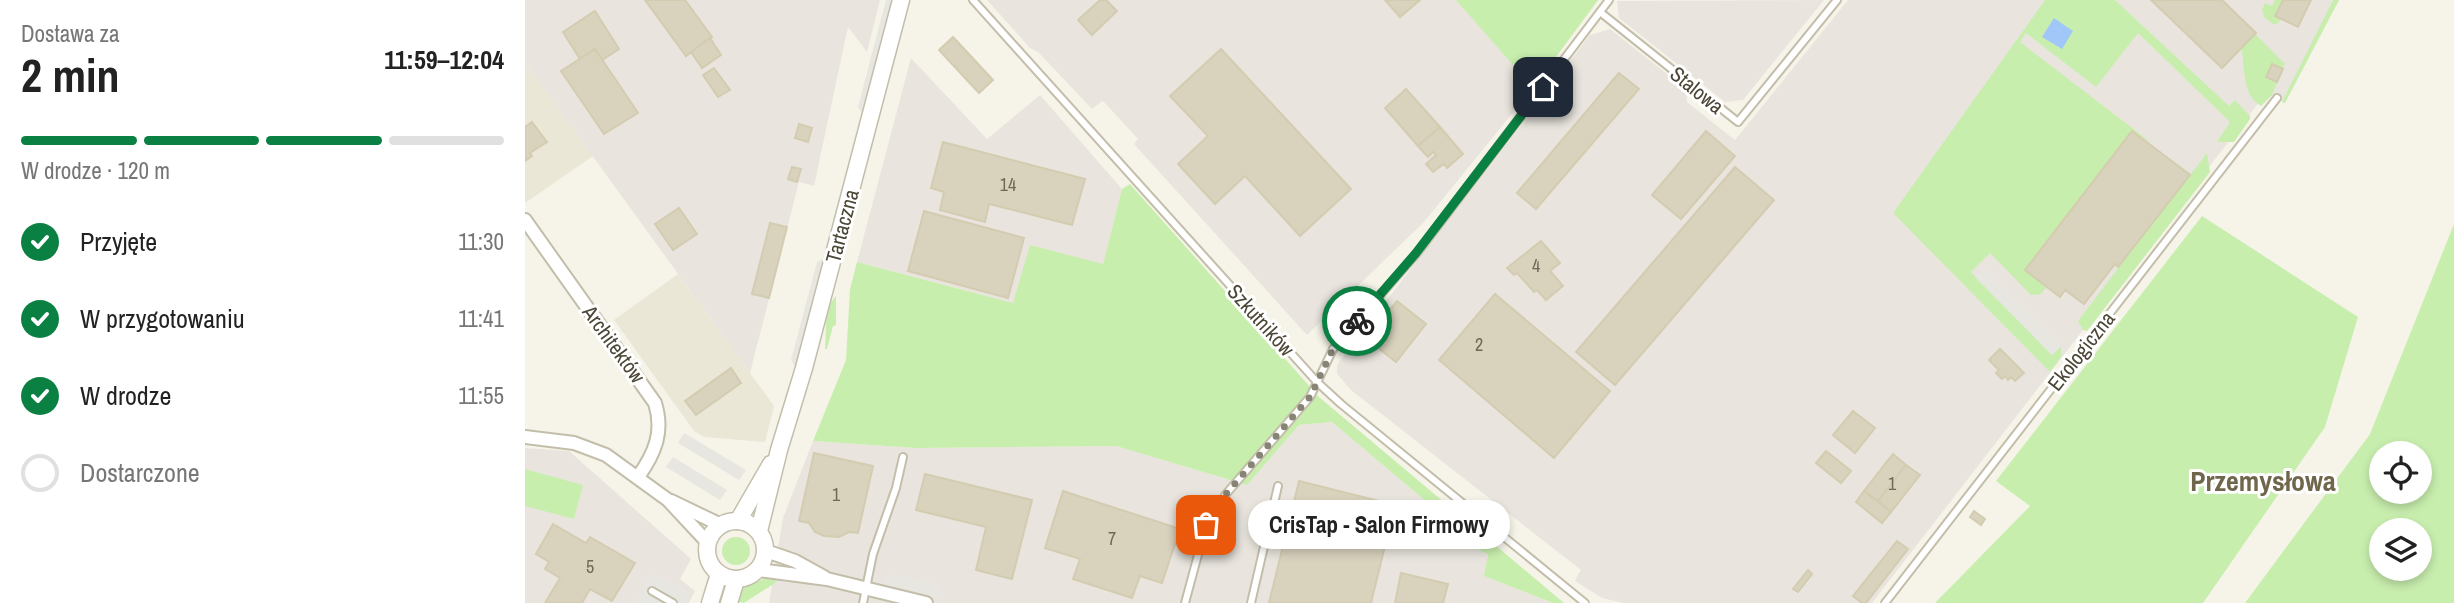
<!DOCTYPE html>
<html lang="pl">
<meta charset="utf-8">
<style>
:root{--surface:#fff;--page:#f6f6f6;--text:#222;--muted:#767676;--line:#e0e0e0;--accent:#0b8043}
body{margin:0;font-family:"Archivo Narrow",sans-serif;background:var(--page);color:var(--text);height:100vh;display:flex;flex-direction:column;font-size:26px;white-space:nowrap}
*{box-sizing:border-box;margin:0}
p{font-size:23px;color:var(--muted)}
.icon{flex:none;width:38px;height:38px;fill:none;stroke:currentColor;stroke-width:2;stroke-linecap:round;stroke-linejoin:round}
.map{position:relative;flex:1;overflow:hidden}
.side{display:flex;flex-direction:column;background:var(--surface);width:525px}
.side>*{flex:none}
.fabs{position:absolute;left:1844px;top:441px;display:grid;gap:14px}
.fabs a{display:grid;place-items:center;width:63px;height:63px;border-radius:50%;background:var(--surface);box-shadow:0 4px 10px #0003;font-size:35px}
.pin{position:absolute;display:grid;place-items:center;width:60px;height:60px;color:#fff;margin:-30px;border-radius:14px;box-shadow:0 4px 10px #0006}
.courier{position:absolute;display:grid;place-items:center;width:70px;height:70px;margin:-35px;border:5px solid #0b8043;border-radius:50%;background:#fff;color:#222;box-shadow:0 2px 9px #0007}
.bubble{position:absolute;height:49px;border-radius:24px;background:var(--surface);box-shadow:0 4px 10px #0003;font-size:23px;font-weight:800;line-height:49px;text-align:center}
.head em{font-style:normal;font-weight:800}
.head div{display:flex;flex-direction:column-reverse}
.head{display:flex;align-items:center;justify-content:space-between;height:119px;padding:0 21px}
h1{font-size:46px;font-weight:800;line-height:52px}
.bar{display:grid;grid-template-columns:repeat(4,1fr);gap:10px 7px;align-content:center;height:84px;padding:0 21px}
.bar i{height:9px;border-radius:5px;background:var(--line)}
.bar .selected{background:var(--accent)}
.bar p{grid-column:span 4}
ol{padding:0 21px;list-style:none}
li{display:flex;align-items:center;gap:21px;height:77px}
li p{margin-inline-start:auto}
li .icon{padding:7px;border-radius:50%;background:var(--accent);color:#fff;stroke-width:4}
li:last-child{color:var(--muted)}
li i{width:38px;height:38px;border:4px solid var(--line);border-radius:50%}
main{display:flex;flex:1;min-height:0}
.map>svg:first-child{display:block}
.residential{fill:#eae7d7}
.industrial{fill:#e9e5de}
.green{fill:#c8eeae;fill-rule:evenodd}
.parking{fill:#e7e6e1}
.water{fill:#a0c7f8}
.building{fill:#d9d2bd;stroke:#d4ccb0;stroke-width:2}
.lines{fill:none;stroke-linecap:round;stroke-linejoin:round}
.service-casing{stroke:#c3beaa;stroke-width:10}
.minor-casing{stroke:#c3beaa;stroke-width:16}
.tertiary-casing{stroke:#c3beaa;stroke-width:19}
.service{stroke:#fff;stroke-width:6}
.minor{stroke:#fff;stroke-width:12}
.tertiary{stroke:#fff;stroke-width:16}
.done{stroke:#878375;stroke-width:7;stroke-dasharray:0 12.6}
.route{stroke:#0b8043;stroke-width:9}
.labels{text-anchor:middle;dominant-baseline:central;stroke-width:6;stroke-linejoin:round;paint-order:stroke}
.number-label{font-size:18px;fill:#6e6958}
.street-label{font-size:21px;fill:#4b4636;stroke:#fff}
.district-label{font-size:28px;font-weight:bold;fill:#6f664c;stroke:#fff}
</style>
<main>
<section class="side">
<div class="head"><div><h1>2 min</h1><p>Dostawa za</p></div><em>11:59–12:04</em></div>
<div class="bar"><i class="selected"></i><i class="selected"></i><i class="selected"></i><i></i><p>W drodze · 120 m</p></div>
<ol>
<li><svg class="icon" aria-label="check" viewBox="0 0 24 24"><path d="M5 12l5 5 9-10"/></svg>Przyjęte<p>11:30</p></li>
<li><svg class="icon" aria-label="check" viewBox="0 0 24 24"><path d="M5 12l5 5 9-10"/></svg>W przygotowaniu<p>11:41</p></li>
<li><svg class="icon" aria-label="check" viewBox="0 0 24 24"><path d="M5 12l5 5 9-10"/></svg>W drodze<p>11:55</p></li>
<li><i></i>Dostarczone</li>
</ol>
</section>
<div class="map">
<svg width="1929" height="603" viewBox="0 0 1929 603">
<rect width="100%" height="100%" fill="#f6f4e9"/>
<g class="residential">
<path d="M0,63L68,156L0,203Z"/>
<path d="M153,274L249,406L240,442L179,437L169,431L89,320Z"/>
</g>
<g class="industrial">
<path d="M0,0H355L342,52L323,27L289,186L274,182L225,373L0,63Z"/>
<path d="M462,0H1073L1008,88L899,222L782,335L609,144L613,139L580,103L577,101L567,109L513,52L505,48Z"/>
<path d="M1299,0L1218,100L1200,102L1094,18L1092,1Z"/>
<path d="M1323,0H1814L1760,103L1742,92L1347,603H1098L1077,598L1050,581L1056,570L826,390L812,374V365L1065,35L1085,29L1161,89L1162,102L1210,140Z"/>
<path d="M386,58L462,139L515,95L597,189L578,265L488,303L332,262Z"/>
<path d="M807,422L916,514L903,525L963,554L959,576L1028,603H244L258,518L288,441L391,448L591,446L722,485L774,425Z"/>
<path d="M0,448L44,451L166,559L155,579L170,591L164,603H0Z"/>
</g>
<g class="green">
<path d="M931,0H1073L1008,88Z"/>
<path d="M1520,0H1590L1704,106L1710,100L1725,116V119L1709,142H1692L1705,122L1613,33L1571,87L1501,33L1495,42L1628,144L1607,131L1500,269L1522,286L1516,294L1506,295L1465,253L1446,272L1527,355L1536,347V357L1525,372L1368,213Z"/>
<path d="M1750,0H1758L1750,15L1756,19L1753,23L1749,25L1739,17L1737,10L1740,3L1747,6Z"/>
<path d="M1808,0H1814L1760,103L1757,102Z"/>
<path d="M1725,29L1760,64L1747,95L1736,106C1714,93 1722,62 1714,40Z"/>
<path d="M1682,153L1685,172L1562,331L1558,330L1553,321L1664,175L1639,155L1666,174Z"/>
<path d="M605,184L794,397L1039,603H1028L959,576L963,554L902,525L916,514L807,422L774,425L722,485L591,446L391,448L288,441L321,360L325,289L332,262L488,303L505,245L578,264L597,189Z"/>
<path d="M1677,216L1833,317L1800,427L1678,603H1410L1505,506L1471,481Z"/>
<path d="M1929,224V603H1720L1845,434ZM1857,453H1895V492H1857ZM1857,530H1895V569H1857Z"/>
<path d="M311,296V325L308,326L302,349H300C302,331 298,309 311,296Z"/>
<path d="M0,469L58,485L49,519L0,506Z"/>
<circle cx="211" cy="551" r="14"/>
<path d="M243,577L253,578L250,583L219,603L210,601L218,588Z"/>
</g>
<g class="parking">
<path d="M361,0H367L337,114L333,107Z"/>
<path d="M300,258L271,368L266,360L292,262Z"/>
<path d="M1459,268L1536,346L1527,355L1450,277Z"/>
<path d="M159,433L221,470L214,480L153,443Z"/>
<path d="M148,457L202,490L195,500L141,467Z"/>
<path d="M126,572L166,593L161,603H110Z"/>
<path d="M362,573L415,585L414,593L416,598L355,583L360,582Z"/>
</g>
<path class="water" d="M1529,18L1548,31L1537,49L1517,37Z"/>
<g class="building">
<path d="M120,0H160L187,37L161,56Z"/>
<path d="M575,0H581L592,11L567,35L553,20Z"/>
<path d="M860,0H895L875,17Z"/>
<path d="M1626,0H1697L1731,33L1697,68Z"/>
<path d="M1758,0H1786L1773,27L1750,16Z"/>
<path d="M70,11L94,49L77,60L70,49L55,59L38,32Z"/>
<path d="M428,37L468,80L454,93L414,50Z"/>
<path d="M185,38L196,55L177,68L166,52Z"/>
<path d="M70,49L113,113L79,134L36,71Z"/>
<path d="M696,49L826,189L775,236L720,176L690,204L653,164L683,136L645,96Z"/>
<path d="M1747,64L1758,69L1752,82L1741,77Z"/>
<path d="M189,68L205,90L193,97L178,75Z"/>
<path d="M1094,73L1114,89L1011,209L992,193Z"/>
<path d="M881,89L915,127L893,146L860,108Z"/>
<path d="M7,122L22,142L5,153L7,156L0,161V127Z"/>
<path d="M274,124L287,128L283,142L270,138Z"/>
<path d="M915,127L938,154L922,168L919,164L908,172L901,164L911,155L908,152L903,157L893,146Z"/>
<path d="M1181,131L1210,156L1156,219L1127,195Z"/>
<path d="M1607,131L1665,175L1593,267L1590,264L1559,304L1540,290L1535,297L1500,270Z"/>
<path d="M418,142L560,179L547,225L464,204L460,222L415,210L419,192L406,188Z"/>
<path d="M267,167L276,169L272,182L263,179Z"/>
<path d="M1210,167L1249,200L1090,385L1051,352Z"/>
<path d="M154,208L172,234L148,250L130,224Z"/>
<path d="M399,211L499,238L483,298L383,271Z"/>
<path d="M245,223L262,227L244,298L227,294Z"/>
<path d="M1016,241L1035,263L1025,271L1038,286L1021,300L1012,290L1009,292L992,273L989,275L982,268Z"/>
<path d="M970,294L1085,391L1029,458L914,360Z"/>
<path d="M872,301L901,324L871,362L842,339Z"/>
<path d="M1475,349L1499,373L1490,381L1486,377L1483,380L1480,376L1477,379L1471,373L1474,370L1464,360Z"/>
<path d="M206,368L216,383L171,415L160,401Z"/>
<path d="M1328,411L1350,428L1330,453L1308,435Z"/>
<path d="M1301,451L1326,471L1316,483L1291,463Z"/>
<path d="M289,453L348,466L333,533L324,532L314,537L299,536L290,532L284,523L274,521Z"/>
<path d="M1368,454L1381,465L1353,501L1339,491Z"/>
<path d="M1381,465L1395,475L1366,512L1353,501Z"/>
<path d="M400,474L507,500L487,579L451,570L461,527L391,510Z"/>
<path d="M774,481L870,505L846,603H744Z"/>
<path d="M538,491L655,529L637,583L615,576L607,598L548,579L555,559L520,548Z"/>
<path d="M1339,491L1366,512L1357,523L1331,502Z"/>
<path d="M1449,511L1460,519L1456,525L1445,517Z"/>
<path d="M28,524L61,543L65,537L110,563L87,601L65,589L57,603H20L35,578L20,569L24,562L11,554Z"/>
<path d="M1372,541L1383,549L1341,603H1337L1328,596Z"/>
<path d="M1283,570L1287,574L1273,592L1268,589Z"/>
<path d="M876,573L923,584L918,603H870Z"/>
</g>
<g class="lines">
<g class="service-casing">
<g id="service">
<path d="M448,0L792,382L816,404L1060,603"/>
<path d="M1075,12L1213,122L1312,0"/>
<path d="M127,591L148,603"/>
<path d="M338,603L348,554L371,488L378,457"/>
<path d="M660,603L681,525L701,494L785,397L808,349L892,253L1084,0"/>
<path d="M726,603L753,486"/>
<path d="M1360,603L1752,98"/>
</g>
</g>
<g class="minor-casing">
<g id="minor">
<path d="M0,220L130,403C139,432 130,453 113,477"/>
<path d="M0,437L49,443L81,455L143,500L183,543"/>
<path d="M146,501L196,525"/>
<path d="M241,551L270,561L299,577"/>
<path d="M234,570L302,579L401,603"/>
</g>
</g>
<g class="tertiary-casing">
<g id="tertiary">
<circle cx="211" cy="550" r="29"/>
<path d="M213,521L246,464"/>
<path d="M234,531L254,450L279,368L376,0"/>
<path d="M185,603L194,574"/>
<path d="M204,603L211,580"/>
</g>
</g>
<use href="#service" class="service"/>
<use href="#minor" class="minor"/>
<use href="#tertiary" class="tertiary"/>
</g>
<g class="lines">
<path class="done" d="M681,525L701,494L785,397L808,349L832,321"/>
<path class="route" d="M832,321L891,253L1018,87"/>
</g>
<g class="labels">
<g class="number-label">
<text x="483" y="184">14</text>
<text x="1011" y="265">4</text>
<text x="954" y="344">2</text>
<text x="1367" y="483">1</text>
<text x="311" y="494">1</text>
<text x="587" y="538">7</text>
<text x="65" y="566">5</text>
</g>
<g class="street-label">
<text transform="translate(1172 90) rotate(39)">Stalowa</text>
<text transform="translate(317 226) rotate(-75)">Tartaczna</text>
<text transform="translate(736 320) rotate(48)">Szkutników</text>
<text transform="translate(89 344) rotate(54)">Architektów</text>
<text transform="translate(1556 351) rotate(-52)">Ekologiczna</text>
</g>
<g class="district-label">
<text x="1738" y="481">Przemysłowa</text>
</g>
</g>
</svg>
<div class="fabs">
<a><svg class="icon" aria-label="locate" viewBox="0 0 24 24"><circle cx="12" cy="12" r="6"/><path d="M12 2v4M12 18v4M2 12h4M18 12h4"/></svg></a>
<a><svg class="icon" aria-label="layers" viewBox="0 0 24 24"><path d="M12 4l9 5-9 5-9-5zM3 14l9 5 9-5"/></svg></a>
</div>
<div class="pin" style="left:681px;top:525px;background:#ea580c"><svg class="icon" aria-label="bag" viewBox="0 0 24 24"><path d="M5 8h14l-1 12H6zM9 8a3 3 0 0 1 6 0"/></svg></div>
<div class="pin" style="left:1018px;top:87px;background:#1f2937"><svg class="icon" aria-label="home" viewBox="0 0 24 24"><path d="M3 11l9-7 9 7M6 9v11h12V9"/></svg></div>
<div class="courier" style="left:832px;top:321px"><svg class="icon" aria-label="bike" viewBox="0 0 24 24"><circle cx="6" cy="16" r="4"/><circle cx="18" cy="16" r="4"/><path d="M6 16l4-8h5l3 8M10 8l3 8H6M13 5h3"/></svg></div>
<div class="bubble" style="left:723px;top:500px;width:262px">CrisTap - Salon Firmowy</div>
</div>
</main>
